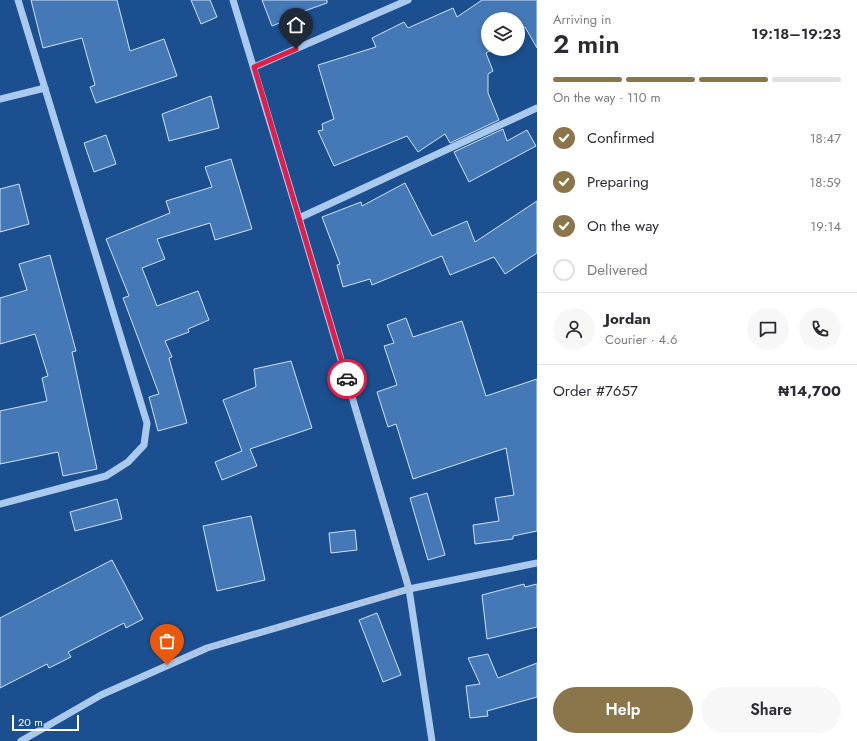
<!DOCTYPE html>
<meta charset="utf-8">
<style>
:root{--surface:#fff;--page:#f7f7f7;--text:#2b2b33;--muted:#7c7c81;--line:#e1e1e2;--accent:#8a764a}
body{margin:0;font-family:Jost,sans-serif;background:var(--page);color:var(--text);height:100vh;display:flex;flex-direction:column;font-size:15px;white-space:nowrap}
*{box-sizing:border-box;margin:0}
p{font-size:13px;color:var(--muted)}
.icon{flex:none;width:22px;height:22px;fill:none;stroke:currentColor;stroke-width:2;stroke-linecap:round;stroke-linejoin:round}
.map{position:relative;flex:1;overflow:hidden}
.side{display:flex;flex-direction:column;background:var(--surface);width:320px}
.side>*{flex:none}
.tools{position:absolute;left:481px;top:12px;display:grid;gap:8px}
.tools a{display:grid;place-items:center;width:44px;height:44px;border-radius:50%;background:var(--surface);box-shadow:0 2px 6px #0003;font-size:20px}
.scale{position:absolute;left:12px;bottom:10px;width:67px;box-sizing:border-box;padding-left:4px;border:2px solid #fff;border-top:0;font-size:11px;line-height:14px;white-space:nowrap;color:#fff;-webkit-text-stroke:3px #1b4f8f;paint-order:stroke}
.pin{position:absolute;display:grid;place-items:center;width:34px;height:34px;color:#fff;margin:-41px -17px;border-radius:50% 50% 50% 0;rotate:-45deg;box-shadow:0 0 4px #0007}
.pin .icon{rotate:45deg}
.courier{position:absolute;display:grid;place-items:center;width:40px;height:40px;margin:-20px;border:3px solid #e11d48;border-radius:50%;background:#fff;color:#222;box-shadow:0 1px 5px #0007}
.summary em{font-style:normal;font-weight:600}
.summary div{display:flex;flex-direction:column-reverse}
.summary{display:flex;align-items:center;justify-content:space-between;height:68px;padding:0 16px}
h1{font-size:26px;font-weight:600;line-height:30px}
.bar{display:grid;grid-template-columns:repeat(4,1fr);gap:6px 4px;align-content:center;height:48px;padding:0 16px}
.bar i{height:5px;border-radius:3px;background:var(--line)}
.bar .active{background:var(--accent)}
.bar p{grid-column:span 4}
.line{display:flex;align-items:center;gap:10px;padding:0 16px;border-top:1px solid var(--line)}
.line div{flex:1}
.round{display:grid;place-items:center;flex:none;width:42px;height:42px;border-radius:21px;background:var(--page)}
ol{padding:0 16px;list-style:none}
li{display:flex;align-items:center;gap:12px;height:44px}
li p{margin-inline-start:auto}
li .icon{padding:4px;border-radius:50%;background:var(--accent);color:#fff;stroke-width:4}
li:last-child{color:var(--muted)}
li i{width:22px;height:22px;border:2px solid var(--line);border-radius:50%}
.action{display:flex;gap:8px;margin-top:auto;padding:8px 16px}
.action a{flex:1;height:46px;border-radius:24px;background:var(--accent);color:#fff;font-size:16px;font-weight:600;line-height:46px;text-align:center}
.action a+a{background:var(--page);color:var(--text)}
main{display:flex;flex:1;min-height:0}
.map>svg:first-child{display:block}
.building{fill:#4478b7;stroke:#cfe3fa}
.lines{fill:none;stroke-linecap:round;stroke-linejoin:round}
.minor{stroke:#a9c9ee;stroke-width:7}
.done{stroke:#afc1d8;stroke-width:4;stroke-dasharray:0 7.2}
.route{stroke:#e11d48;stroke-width:5}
</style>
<main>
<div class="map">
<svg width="537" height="741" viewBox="0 0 537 741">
<rect width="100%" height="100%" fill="#1b4f8f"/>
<g class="building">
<path d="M31,0H117L130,51L164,39L177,76L96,103L90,87L95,85L82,38L43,48Z"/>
<path d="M191,0H210L217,17L201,24Z"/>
<path d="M262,0H327V3L296,14L297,16L272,26Z"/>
<path d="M482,0H537V48L525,27L518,32V19H488V49H493L486,53L493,71L488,74V93L499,120L450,143L445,134L418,152L407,136L334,166L318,131L323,130L322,124L334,119L318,65L376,47L372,38L404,22L408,28L453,8L457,17Z"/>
<path d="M211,96L219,128L169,141L162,114Z"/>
<path d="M503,129L507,141L527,130L536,146L469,182L454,152Z"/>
<path d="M106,135L116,164L94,172L84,143Z"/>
<path d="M231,159L252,229L215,240L210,223L157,239L165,259L142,268L157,306L198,291L209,320L188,329L189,332L165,341L172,357L169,358L187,423L158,431L149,397L159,394L123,298L129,296L106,239L170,213L166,201L212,187L205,167Z"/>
<path d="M405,183L432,236L467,221L475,242L537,201V253L505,274L494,257L450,275L442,256L372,285L370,279L343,287L337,265L340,264L322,217L361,202L362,206Z"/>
<path d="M19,184L29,224L0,232V189Z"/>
<path d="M50,255L76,351L72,352L97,469L63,476L58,452L0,464V411L47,401L42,378L48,376L35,334L0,344V298L27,290L19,264Z"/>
<path d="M406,318L413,337L462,321L486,396L537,379V531L513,536V539L475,544L473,525L499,521L495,498L514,495L506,448L413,479L396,424L388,427L377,392L397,385L384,346L394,343L387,325Z"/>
<path d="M291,361L312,428L250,449L257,466L222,480L215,462L242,451L223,400L256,387L254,369Z"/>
<path d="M427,493L445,555L428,560L410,498Z"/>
<path d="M117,499L122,519L75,531L70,512Z"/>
<path d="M251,516L265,580L217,591L203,526Z"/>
<path d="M355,530L357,550L331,553L329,533Z"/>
<path d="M112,560L143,619L126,628L124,623L68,652L71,657L49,668L47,664L0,688V618Z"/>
<path d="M524,584L525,587L537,584V627L487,639L482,595Z"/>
<path d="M377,613L401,675L383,682L359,620Z"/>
<path d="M488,654L498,678L537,663V697L487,711L488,716L470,718L466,686L480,684L468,658Z"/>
</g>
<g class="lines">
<g class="minor">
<path d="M233,0L299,218L409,589L432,741"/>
<path d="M254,67L408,0"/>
<path d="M0,99L45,88"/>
<path d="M299,218L537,108"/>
<path d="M0,504L106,476L128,462L144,445L147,423L18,0"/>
<path d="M21,741L101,695L207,648L409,589L537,563"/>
</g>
</g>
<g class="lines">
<path class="done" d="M167,665L207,648L409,589L347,379"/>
<path class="route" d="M296,49L254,67L347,379"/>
</g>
</svg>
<div class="tools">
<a><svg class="icon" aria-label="layers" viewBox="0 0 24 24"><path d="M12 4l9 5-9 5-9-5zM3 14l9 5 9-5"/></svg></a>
</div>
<div class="scale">20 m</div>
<div class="pin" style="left:167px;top:665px;background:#ea580c"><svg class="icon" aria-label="bag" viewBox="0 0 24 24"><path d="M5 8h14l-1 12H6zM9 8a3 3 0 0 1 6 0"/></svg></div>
<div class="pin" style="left:296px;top:49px;background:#1f2937"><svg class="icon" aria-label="home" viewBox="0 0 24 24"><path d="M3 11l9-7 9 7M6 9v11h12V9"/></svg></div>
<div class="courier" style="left:347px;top:379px"><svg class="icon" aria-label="car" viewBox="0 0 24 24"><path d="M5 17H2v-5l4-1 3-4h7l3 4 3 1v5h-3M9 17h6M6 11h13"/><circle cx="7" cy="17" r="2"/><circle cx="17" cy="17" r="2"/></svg></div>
</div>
<section class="side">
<div class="summary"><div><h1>2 min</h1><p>Arriving in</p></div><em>19:18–19:23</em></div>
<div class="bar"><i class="active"></i><i class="active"></i><i class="active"></i><i></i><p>On the way · 110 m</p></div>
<ol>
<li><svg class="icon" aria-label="check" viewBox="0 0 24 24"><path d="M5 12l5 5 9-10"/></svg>Confirmed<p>18:47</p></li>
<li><svg class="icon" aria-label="check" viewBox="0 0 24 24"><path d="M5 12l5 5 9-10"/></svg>Preparing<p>18:59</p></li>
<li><svg class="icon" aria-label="check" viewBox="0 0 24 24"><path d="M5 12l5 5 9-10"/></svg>On the way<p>19:14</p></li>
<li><i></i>Delivered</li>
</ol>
<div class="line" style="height:72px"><a class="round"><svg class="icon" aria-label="person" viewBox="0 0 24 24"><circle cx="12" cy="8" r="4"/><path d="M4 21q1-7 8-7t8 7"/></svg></a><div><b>Jordan</b><p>Courier · 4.6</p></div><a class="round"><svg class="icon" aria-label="chat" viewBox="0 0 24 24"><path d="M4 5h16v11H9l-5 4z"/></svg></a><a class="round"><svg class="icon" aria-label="phone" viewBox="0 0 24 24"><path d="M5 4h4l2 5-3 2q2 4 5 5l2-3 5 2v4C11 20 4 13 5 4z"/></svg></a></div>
<div class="line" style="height:52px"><div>Order #7657</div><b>₦14,700</b></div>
<div class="action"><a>Help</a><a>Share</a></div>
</section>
</main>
